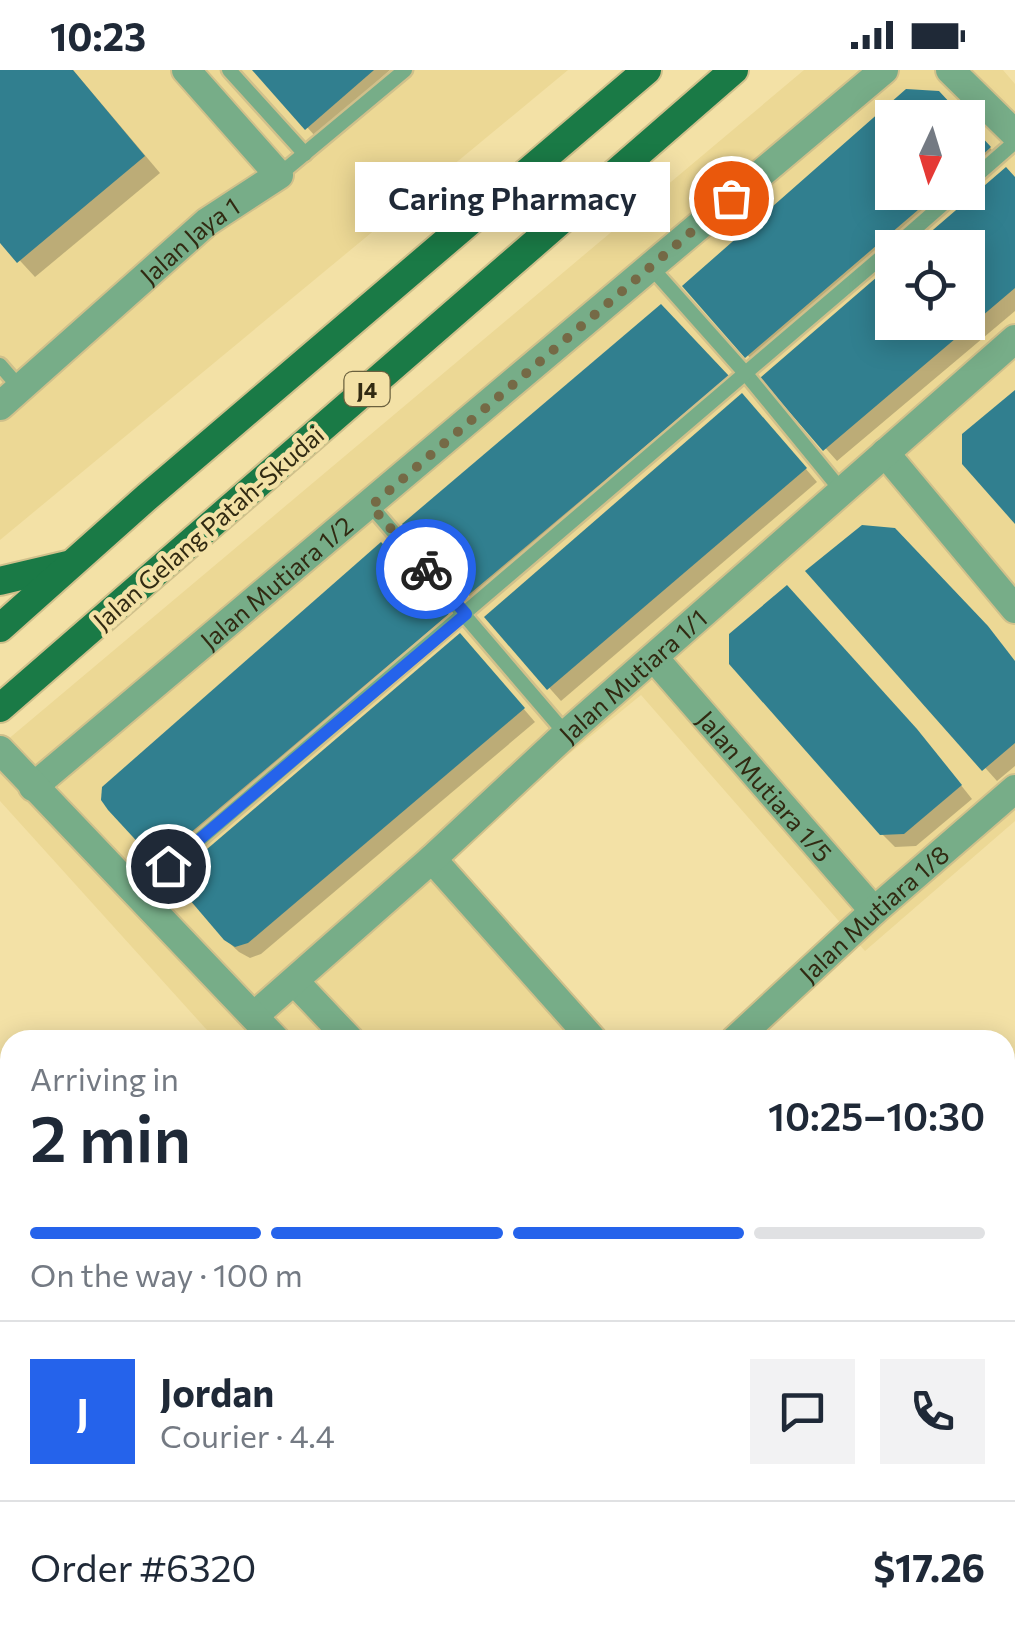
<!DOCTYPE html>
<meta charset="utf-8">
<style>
:root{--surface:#fff;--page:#f2f2f3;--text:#1f2937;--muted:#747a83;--line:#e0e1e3;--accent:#2563eb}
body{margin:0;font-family:Commissioner,sans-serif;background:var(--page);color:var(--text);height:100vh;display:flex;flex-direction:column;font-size:38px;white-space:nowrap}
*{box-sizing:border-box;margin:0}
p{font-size:32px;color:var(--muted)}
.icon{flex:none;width:55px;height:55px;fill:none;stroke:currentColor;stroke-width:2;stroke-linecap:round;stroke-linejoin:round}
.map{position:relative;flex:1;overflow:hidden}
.drawer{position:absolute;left:0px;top:960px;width:1015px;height:622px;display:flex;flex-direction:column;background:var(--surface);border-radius:30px 30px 0 0;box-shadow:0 5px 25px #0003}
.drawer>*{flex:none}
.needle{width:65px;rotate:184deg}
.fabs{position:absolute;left:875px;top:30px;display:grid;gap:20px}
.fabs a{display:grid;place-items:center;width:110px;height:110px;border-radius:0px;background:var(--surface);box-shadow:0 5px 25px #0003;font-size:50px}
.pin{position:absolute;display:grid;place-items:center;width:85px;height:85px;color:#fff;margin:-42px;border:5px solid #fff;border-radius:50%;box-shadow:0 2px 10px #0007}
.courier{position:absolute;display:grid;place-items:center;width:100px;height:100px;margin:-50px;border:8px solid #2563eb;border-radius:50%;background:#fff;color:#222;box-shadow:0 2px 12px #0007}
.bubble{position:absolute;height:70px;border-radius:0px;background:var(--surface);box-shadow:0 5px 25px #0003;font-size:32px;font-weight:600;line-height:70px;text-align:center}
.headline em{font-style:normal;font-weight:600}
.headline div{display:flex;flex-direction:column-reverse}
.headline{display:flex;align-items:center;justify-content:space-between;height:170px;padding:0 30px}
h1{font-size:65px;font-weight:600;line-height:75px}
.bar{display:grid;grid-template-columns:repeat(4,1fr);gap:15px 10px;align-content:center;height:120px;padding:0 30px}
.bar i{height:12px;border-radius:8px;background:var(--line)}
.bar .current{background:var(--accent)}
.bar p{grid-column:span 4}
.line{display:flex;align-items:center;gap:25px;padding:0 30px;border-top:2px solid var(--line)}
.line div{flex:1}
.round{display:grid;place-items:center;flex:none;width:105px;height:105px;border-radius:0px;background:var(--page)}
.status{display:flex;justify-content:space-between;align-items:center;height:70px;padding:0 50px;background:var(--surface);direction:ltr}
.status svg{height:28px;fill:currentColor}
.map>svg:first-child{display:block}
.built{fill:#ecd895;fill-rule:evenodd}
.green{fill:#fab7ec}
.shadow{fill:#0003}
.building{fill:#317f8f}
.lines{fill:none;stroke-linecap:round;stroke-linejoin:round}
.service-casing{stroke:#d0c08b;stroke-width:19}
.minor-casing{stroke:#d0c08b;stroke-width:32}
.tertiary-casing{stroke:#d0c08b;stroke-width:32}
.primary-casing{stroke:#d0c08b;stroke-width:32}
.path{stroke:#9a8d62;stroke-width:5;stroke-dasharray:2.5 8;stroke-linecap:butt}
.service{stroke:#77ad88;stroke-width:14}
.minor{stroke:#77ad88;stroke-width:28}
.tertiary{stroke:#77ad88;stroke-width:28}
.primary{stroke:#1a7a46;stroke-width:28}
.done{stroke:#756a46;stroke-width:10;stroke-dasharray:0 18}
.route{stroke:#2563eb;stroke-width:12}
.labels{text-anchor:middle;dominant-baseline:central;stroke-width:9;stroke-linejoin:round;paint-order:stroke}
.shield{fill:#f3e1a6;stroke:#6b613e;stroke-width:2.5}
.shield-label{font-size:22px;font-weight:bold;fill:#312a12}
.street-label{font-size:25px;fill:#312a12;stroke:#f3e1a6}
</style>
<div class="status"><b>10:23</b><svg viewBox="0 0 49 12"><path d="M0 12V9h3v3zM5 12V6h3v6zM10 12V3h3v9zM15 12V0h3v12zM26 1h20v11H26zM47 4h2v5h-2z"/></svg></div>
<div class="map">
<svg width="1015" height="1581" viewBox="0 0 1015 1581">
<rect width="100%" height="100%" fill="#f3e1a6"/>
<g class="built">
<path d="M0,0H568L0,470Z"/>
<path d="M804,0H1003L1015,14V751L865,881L641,625L438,791L594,970H216L0,731V676ZM892,48H968V122H892ZM892,178H968V252H892Z"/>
<path d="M1005,1440L1015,1451V1546L1005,1555Z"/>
<path d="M761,1573H984L974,1581H769Z"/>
</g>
<path class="green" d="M9,1062L10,1169L0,1178V1070Z"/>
<g class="shadow">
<path d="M0,0H73L160,103L35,207L0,169Z"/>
<path d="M256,0H390L315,66Z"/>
<path d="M892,48V122H965L759,298L686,216Z"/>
<path d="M968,54L1002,91L968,121Z"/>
<path d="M1015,109V241L837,391L763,308L892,197V252H968V178Z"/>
<path d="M674,249L739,320L480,538L406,455Z"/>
<path d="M755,339L817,412L561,631L487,548Z"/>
<path d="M393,487L459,558L170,803L157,790Z"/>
<path d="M809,501L1015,593V696L997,711Z"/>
<path d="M472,579L535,652L261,884L250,888L239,882L225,869Z"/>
<path d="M929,675L972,729L916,776L895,777L882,764Z"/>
</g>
<g class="building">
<path d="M0,0H73L145,86L17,193L0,173Z"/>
<path d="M252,0H374L305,60Z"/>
<path d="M906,19L939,21L964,48H892V122H939L745,288L682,216Z"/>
<path d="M968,52L991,77L968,98Z"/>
<path d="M1006,97L1015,107V218L823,381L760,308L892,194V252H968V178H912Z"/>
<path d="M661,234L729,306L466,527L402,454Z"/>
<path d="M1015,320V454L962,394V364Z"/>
<path d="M742,323L807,398L547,620L484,547Z"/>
<path d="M862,455L895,458L988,556L1015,591V673L982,701L805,501Z"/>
<path d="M381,472L449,544L156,792L108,740L101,730L102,717Z"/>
<path d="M787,515L917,659L962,715L904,764L880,765L729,594V564Z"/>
<path d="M460,563L525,638L248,873L235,877L224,870L172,809Z"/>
</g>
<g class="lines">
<g class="service-casing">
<g id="service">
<path d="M229,0L305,84"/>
<path d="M279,105L405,0"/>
<path d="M968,113L1015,72"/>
<path d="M893,178L957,122"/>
<path d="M650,196L746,304L841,420"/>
<path d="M0,295L20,318"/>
<path d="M371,436L566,664"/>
<path d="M138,822L892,178"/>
</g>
</g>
<g class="minor-casing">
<g id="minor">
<path d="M950,0L1015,64"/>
<path id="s1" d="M0,336L207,152L279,105L186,0"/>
<path d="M885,383L1015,539"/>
<path id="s2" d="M655,589L874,841"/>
<path id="s3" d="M33,717L884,0"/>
<path d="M432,789L593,970"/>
<path d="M295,912L350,970"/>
<path id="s4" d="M255,945L432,789L566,664L1015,269"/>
<path id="s5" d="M735,970L874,841L1015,719"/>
<path d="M1005,1426L1015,1437"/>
<path d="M0,1448L10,1459"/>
<path d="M0,1552L10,1544"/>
<path d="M415,1572L423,1581"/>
<path d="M717,1572L725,1581"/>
<path d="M891,1572L898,1581"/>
<path d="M349,1581L359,1572"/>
<path d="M993,1581L1004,1572"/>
</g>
</g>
<g class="tertiary-casing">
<g id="tertiary">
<path d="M0,680L276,970"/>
<path d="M805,1572L813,1581"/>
</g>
</g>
<g class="primary-casing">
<g id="primary">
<path d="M0,511L67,495"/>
<path d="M0,558L147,427L647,0"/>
<path d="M0,638L734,0"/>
</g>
</g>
<g class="path">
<path d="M1005,999L1015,988"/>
<path d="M1005,1166L1015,1178"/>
<path d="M251,1581L255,1572"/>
</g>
<use href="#service" class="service"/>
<use href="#minor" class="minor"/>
<use href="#tertiary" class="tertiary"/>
<use href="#primary" class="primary"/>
</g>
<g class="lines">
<path class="done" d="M426,499L371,436L731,128"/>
<path class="route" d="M168,796L466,544L426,499"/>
</g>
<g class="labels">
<rect class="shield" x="344.5" y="302" width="45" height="34" rx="8"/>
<g class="shield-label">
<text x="367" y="319">J4</text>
</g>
<g class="street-label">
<text stroke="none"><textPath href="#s1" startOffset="252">Jalan Jaya 1</textPath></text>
<text transform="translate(208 457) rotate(-41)">Jalan Gelang Patah-Skudai</text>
<text stroke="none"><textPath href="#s3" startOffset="318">Jalan Mutiara 1/2</textPath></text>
<text stroke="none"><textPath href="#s4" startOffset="508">Jalan Mutiara 1/1</textPath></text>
<text stroke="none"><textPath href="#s2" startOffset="168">Jalan Mutiara 1/5</textPath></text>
<text stroke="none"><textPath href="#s5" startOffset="188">Jalan Mutiara 1/8</textPath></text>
</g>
</g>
</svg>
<div class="fabs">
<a><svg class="needle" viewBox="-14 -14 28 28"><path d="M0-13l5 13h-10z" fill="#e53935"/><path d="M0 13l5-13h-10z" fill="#747a83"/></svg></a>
<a><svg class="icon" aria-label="locate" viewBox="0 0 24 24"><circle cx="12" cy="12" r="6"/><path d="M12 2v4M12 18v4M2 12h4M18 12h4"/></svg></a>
</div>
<div class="pin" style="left:731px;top:128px;background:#ea580c"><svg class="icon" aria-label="bag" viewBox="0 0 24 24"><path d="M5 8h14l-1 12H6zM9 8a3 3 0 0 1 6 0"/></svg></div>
<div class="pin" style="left:168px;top:796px;background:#1f2937"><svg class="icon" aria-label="home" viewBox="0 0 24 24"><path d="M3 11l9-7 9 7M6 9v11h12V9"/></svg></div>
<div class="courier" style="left:426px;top:499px"><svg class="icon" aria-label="bike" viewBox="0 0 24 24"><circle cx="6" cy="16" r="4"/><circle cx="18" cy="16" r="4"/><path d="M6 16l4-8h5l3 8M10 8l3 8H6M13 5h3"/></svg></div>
<div class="bubble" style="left:355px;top:92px;width:315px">Caring Pharmacy</div>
<section class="drawer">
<div class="headline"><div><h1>2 min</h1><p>Arriving in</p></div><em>10:25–10:30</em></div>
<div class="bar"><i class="current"></i><i class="current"></i><i class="current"></i><i></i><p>On the way · 100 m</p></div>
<div class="line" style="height:180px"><b class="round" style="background:var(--accent);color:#fff">J</b><div><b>Jordan</b><p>Courier · 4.4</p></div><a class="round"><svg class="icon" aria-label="chat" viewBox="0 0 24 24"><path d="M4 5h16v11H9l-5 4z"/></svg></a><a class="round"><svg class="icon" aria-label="phone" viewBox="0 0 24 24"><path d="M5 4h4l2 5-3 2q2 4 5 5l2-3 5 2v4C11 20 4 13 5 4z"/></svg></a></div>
<div class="line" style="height:130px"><div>Order #6320</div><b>$17.26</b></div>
</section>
</div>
